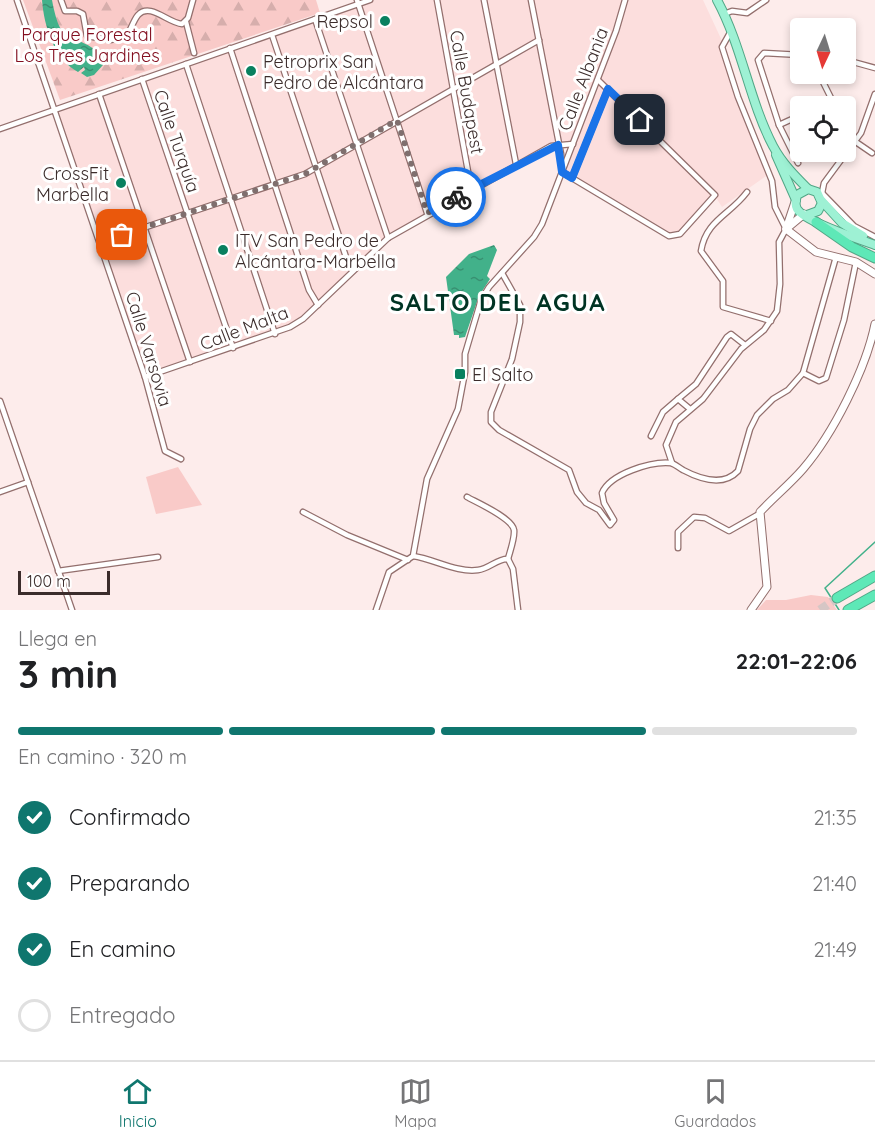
<!DOCTYPE html>
<html lang="es">
<meta charset="utf-8">
<style>
:root{--surface:#fff;--page:#f6f6f6;--text:#202124;--muted:#757577;--line:#e0e0e0;--accent:#0f766e}
body{margin:0;font-family:Quicksand,sans-serif;background:var(--page);color:var(--text);height:100vh;display:flex;flex-direction:column;font-size:22px;white-space:nowrap}
*{box-sizing:border-box;margin:0}
p{font-size:20px;color:var(--muted)}
.icon{flex:none;width:33px;height:33px;fill:none;stroke:currentColor;stroke-width:2;stroke-linecap:round;stroke-linejoin:round}
.map{position:relative;height:610px;overflow:hidden}
.panel{display:flex;flex-direction:column;background:var(--surface);flex:1}
.panel>*{flex:none}
.needle{width:39px;rotate:184deg}
.tools{position:absolute;left:790px;top:18px;display:grid;gap:12px}
.tools a{display:grid;place-items:center;width:66px;height:66px;border-radius:6px;background:var(--surface);box-shadow:0 3px 9px #0003;font-size:30px}
.scale{position:absolute;left:18px;bottom:15px;width:92px;box-sizing:border-box;padding-left:6px;border:3px solid #3b2c2b;border-top:0;font-size:16px;line-height:21px;white-space:nowrap;color:#3b2c2b;-webkit-text-stroke:4px #fff;paint-order:stroke}
.pin{position:absolute;display:grid;place-items:center;width:51px;height:51px;color:#fff;margin:-26px;border-radius:12px;box-shadow:0 3px 9px #0006}
.courier{position:absolute;display:grid;place-items:center;width:60px;height:60px;margin:-30px;border:4px solid #1a73e8;border-radius:50%;background:#fff;color:#222;box-shadow:0 2px 8px #0007}
.head em{font-style:normal;font-weight:700}
.head div{display:flex;flex-direction:column-reverse}
.head{display:flex;align-items:center;justify-content:space-between;height:102px;padding:0 18px}
h1{font-size:39px;font-weight:700;line-height:45px}
.bar{display:grid;grid-template-columns:repeat(4,1fr);gap:9px 6px;align-content:center;height:72px;padding:0 18px}
.bar i{height:8px;border-radius:4px;background:var(--line)}
.bar .active{background:var(--accent)}
.bar p{grid-column:span 4}
ol{padding:0 18px;list-style:none}
li{display:flex;align-items:center;gap:18px;height:66px}
li p{margin-inline-start:auto}
li .icon{padding:6px;border-radius:50%;background:var(--accent);color:#fff;stroke-width:4}
li:last-child{color:var(--muted)}
li i{width:33px;height:33px;border:3px solid var(--line);border-radius:50%}
.tabs{display:flex;justify-content:space-around;align-items:center;height:84px;border-top:2px solid var(--line);background:var(--surface);font-size:16px;color:var(--muted)}
.tabs a{display:grid;justify-items:center;gap:3px}
.tabs .active{color:var(--accent)}
.map>svg:first-child{display:block}
.built{fill:#fcdedd}
.green{fill:#f9cac8}
.forest{fill:url(#forest-firs)}
.water{fill:url(#water-ripples)}
.lines{fill:none;stroke-linecap:round;stroke-linejoin:round}
.stream{stroke:#42b18a;stroke-width:1.5}
.highway-tunnel{stroke:#d6c6c5;stroke-width:9;stroke-dasharray:9 4.5;stroke-linecap:butt}
.street-casing{stroke:#936f6d;stroke-width:7}
.secondary-casing{stroke:#936f6d;stroke-width:9}
.primary-casing{stroke:#52a686;stroke-width:10}
.highway-casing{stroke:#52a686;stroke-width:11}
.street{stroke:#fff;stroke-width:4.5}
.secondary{stroke:#fff;stroke-width:7}
.primary{stroke:#9ef1d4;stroke-width:8}
.highway{stroke:#5ee8b7;stroke-width:9}
.done{stroke:#7f6f6e;stroke-width:6;stroke-dasharray:0 10.8}
.route{stroke:#1a73e8;stroke-width:8}
.poi-dot{fill:#09805f;stroke:#fff;stroke-width:2}
.labels{text-anchor:middle;dominant-baseline:central;stroke-width:6;stroke-linejoin:round;paint-order:stroke}
.poi-label{font-size:18px;fill:#3b2c2b;stroke:#fff;text-anchor:start}
.park-label{font-size:18px;fill:#830f20;stroke:#fff}
.street-label{font-size:18px;fill:#3b2c2b;stroke:#fff}
.district-label{font-size:24px;font-weight:bold;letter-spacing:1.5px;fill:#003424;stroke:#fff}
</style>
<div class="map">
<svg width="875" height="610" viewBox="0 0 875 610">
<defs>
<pattern id="forest-firs" width="22" height="20" patternUnits="userSpaceOnUse" patternTransform="scale(1.5)"><rect width="22" height="20" fill="#f9cac8"/><path d="M5 1l3.5 6h-7zM16 11l3.5 6h-7z" fill="#d6aeac"/></pattern>
<pattern id="water-ripples" width="26" height="14" patternUnits="userSpaceOnUse" patternTransform="scale(1.5)"><rect width="26" height="14" fill="#42b18a"/><path d="M2 4q2-2 4 0t4 0M15 11q2-2 4 0t4 0" fill="none" stroke="#389071"/></pattern>
</defs>
<rect width="100%" height="100%" fill="#fdeceb"/>
<path class="built" d="M357,0H703L723,43L738,97L769,174L722,207L715,196L680,234L669,236L562,172L573,145H558L471,188L388,238L303,319L290,327L145,377L55,110L358,4Z"/>
<g class="green">
<path d="M178,467L202,505L156,514L146,477Z"/>
<path d="M811,595L828,597L837,610H757L766,600H786Z"/>
</g>
<path class="forest" d="M23,0H316L320,13L60,100Z"/>
<g class="water">
<path d="M42,0H52C62,52 71,29 101,54L103,65L94,75L87,77L81,73L85,70L84,67L78,72C54,59 44,26 42,0Z"/>
<path d="M494,245L497,250L487,276L490,279L479,296L465,337L459,338V335H454L446,277L469,254Z"/>
</g>
<g class="lines">
<path class="stream" d="M839,610L825,588L875,542"/>
<path class="highway-tunnel" d="M820,610L837,598"/>
<g class="street-casing">
<g id="street">
<path d="M17,0L145,377L165,451L181,459"/>
<path d="M61,0L65,11H77L83,14L87,36L110,40L126,37C131,30 133,21 138,15C150,2 168,23 182,24L188,18L193,0"/>
<path d="M357,0L427,213"/>
<path d="M437,0L471,188"/>
<path d="M484,0L516,164"/>
<path d="M531,0L561,154L562,172L669,236L680,234L715,195L598,80"/>
<path d="M724,14L732,11L747,13L766,0"/>
<path d="M315,19L388,238"/>
<path d="M186,22L194,53"/>
<path d="M272,35L347,260L354,269"/>
<path d="M230,48L309,290L318,305"/>
<path d="M846,60L875,68"/>
<path d="M186,64L275,334"/>
<path d="M819,74L835,106"/>
<path d="M142,79L233,348"/>
<path d="M99,94L190,362"/>
<path d="M819,106L832,101"/>
<path d="M779,125L801,115"/>
<path d="M846,127L853,140L872,153"/>
<path d="M0,129L370,0"/>
<path d="M798,163L779,125L758,60L764,53L801,55"/>
<path d="M572,178L608,89"/>
<path d="M747,192C730,215 706,220 701,251L723,281V307L771,321"/>
<path d="M822,193L854,226L875,237"/>
<path d="M821,198L824,183L861,133L875,94"/>
<path d="M101,242L305,174L539,40"/>
<path d="M502,273L520,305V322L512,359L491,412V422L499,430L569,470L577,492L586,503L599,510L610,525L614,520L604,503L602,493C610,474 651,461 671,463C675,464 679,468 683,470C700,479 723,487 738,471L750,429L757,415L773,399L788,390L803,373L836,257"/>
<path d="M803,373L819,381L826,378L844,320L856,262"/>
<path d="M145,377L290,327L303,319L388,238L551,146L573,144"/>
<path d="M0,401L72,610"/>
<path d="M690,409L678,399L696,384L727,337L731,334L745,345"/>
<path d="M651,436L663,412L678,399"/>
<path d="M672,463L666,445L676,422L703,399L741,349L764,330L777,311L780,284L779,242L786,229L775,207L772,181L738,97L722,47L731,31"/>
<path d="M0,492L28,482"/>
<path d="M467,497C478,503 512,518 514,530C515,538 510,551 508,559"/>
<path d="M303,512L347,535L408,560"/>
<path d="M678,548V532L694,517L705,518L729,531L759,514"/>
<path d="M413,556C434,559 457,573 478,570C489,569 498,558 508,559L513,569L518,610"/>
<path d="M58,571L158,557"/>
<path d="M376,610L389,572L413,556L427,479L458,409L465,372V354L481,300L489,287L534,237L542,224L616,31L625,0"/>
</g>
</g>
<g class="secondary-casing">
<g id="secondary">
<path d="M786,229L816,252L856,262L875,274"/>
<path d="M786,229L795,202"/>
<path d="M786,229L804,214"/>
<path d="M751,610L767,587L760,512C774,497 790,484 803,469C833,434 866,369 875,324"/>
</g>
</g>
<g class="primary-casing">
<g id="primary">
<path d="M717,0C742,46 749,100 773,146C782,163 795,176 808,189"/>
<path d="M776,155L796,200"/>
<path d="M821,200L842,223L863,236"/>
<path d="M807,215L818,211L822,203L817,192L808,189L797,195C796,200 794,204 797,209C805,222 859,239 875,245"/>
</g>
</g>
<g class="highway-casing">
<g id="highway">
<path d="M816,222L852,247L875,258"/>
<path d="M837,598L875,576"/>
<path d="M848,610L875,595"/>
</g>
</g>
<use href="#street" class="street"/>
<use href="#secondary" class="secondary"/>
<use href="#primary" class="primary"/>
<use href="#highway" class="highway"/>
</g>
<g class="lines">
<path class="done" d="M122,235L305,174L397,120L427,213L456,197"/>
<path class="route" d="M456,197L558,145L562,172L572,178L608,89L640,120"/>
</g>
<g class="poi-dot">
<circle cx="385" cy="21" r="6"/>
<circle cx="251" cy="71" r="6"/>
<circle cx="121" cy="183" r="6"/>
<circle cx="223" cy="250" r="6"/>
<rect x="454" y="368" width="12" height="12" rx="3"/>
</g>
<g class="labels">
<g class="poi-label">
<text x="373" y="21" text-anchor="end">Repsol</text>
<text x="263" y="61">Petroprix San<tspan x="263" dy="21">Pedro de Alcántara</tspan></text>
<text x="109" y="173" text-anchor="end">CrossFit<tspan x="109" dy="21">Marbella</tspan></text>
<text x="235" y="240">ITV San Pedro de<tspan x="235" dy="21">Alcántara-Marbella</tspan></text>
<text x="472" y="374">El Salto</text>
</g>
<g class="park-label">
<text x="87" y="34">Parque Forestal<tspan x="87" dy="21">Los Tres Jardines</tspan></text>
</g>
<g class="street-label">
<text transform="translate(583 79) rotate(-69)">Calle Albania</text>
<text transform="translate(467 92) rotate(80)">Calle Budapest</text>
<text transform="translate(177 141) rotate(71)">Calle Turquía</text>
<text transform="translate(244 328) rotate(-21)">Calle Malta</text>
<text transform="translate(149 349) rotate(73)">Calle Varsovia</text>
</g>
<g class="district-label">
<text x="498" y="302">SALTO DEL AGUA</text>
</g>
</g>
</svg>
<div class="tools">
<a><svg class="needle" viewBox="-14 -14 28 28"><path d="M0-13l5 13h-10z" fill="#e53935"/><path d="M0 13l5-13h-10z" fill="#757577"/></svg></a>
<a><svg class="icon" aria-label="locate" viewBox="0 0 24 24"><circle cx="12" cy="12" r="6"/><path d="M12 2v4M12 18v4M2 12h4M18 12h4"/></svg></a>
</div>
<div class="scale">100 m</div>
<div class="pin" style="left:122px;top:235px;background:#ea580c"><svg class="icon" aria-label="bag" viewBox="0 0 24 24"><path d="M5 8h14l-1 12H6zM9 8a3 3 0 0 1 6 0"/></svg></div>
<div class="pin" style="left:640px;top:120px;background:#1f2937"><svg class="icon" aria-label="home" viewBox="0 0 24 24"><path d="M3 11l9-7 9 7M6 9v11h12V9"/></svg></div>
<div class="courier" style="left:456px;top:197px"><svg class="icon" aria-label="bike" viewBox="0 0 24 24"><circle cx="6" cy="16" r="4"/><circle cx="18" cy="16" r="4"/><path d="M6 16l4-8h5l3 8M10 8l3 8H6M13 5h3"/></svg></div>
</div>
<section class="panel">
<div class="head"><div><h1>3 min</h1><p>Llega en</p></div><em>22:01–22:06</em></div>
<div class="bar"><i class="active"></i><i class="active"></i><i class="active"></i><i></i><p>En camino · 320 m</p></div>
<ol>
<li><svg class="icon" aria-label="check" viewBox="0 0 24 24"><path d="M5 12l5 5 9-10"/></svg>Confirmado<p>21:35</p></li>
<li><svg class="icon" aria-label="check" viewBox="0 0 24 24"><path d="M5 12l5 5 9-10"/></svg>Preparando<p>21:40</p></li>
<li><svg class="icon" aria-label="check" viewBox="0 0 24 24"><path d="M5 12l5 5 9-10"/></svg>En camino<p>21:49</p></li>
<li><i></i>Entregado</li>
</ol>
</section>
<nav class="tabs">
<a class="active"><svg class="icon" aria-label="home" viewBox="0 0 24 24"><path d="M3 11l9-7 9 7M6 9v11h12V9"/></svg>Inicio</a>
<a><svg class="icon" aria-label="map" viewBox="0 0 24 24"><path d="M3 6l6-2 6 2 6-2v14l-6 2-6-2-6 2zM9 4v14M15 6v14"/></svg>Mapa</a>
<a><svg class="icon" aria-label="saved" viewBox="0 0 24 24"><path d="M7 4h10v16l-5-4-5 4z"/></svg>Guardados</a>
</nav>
